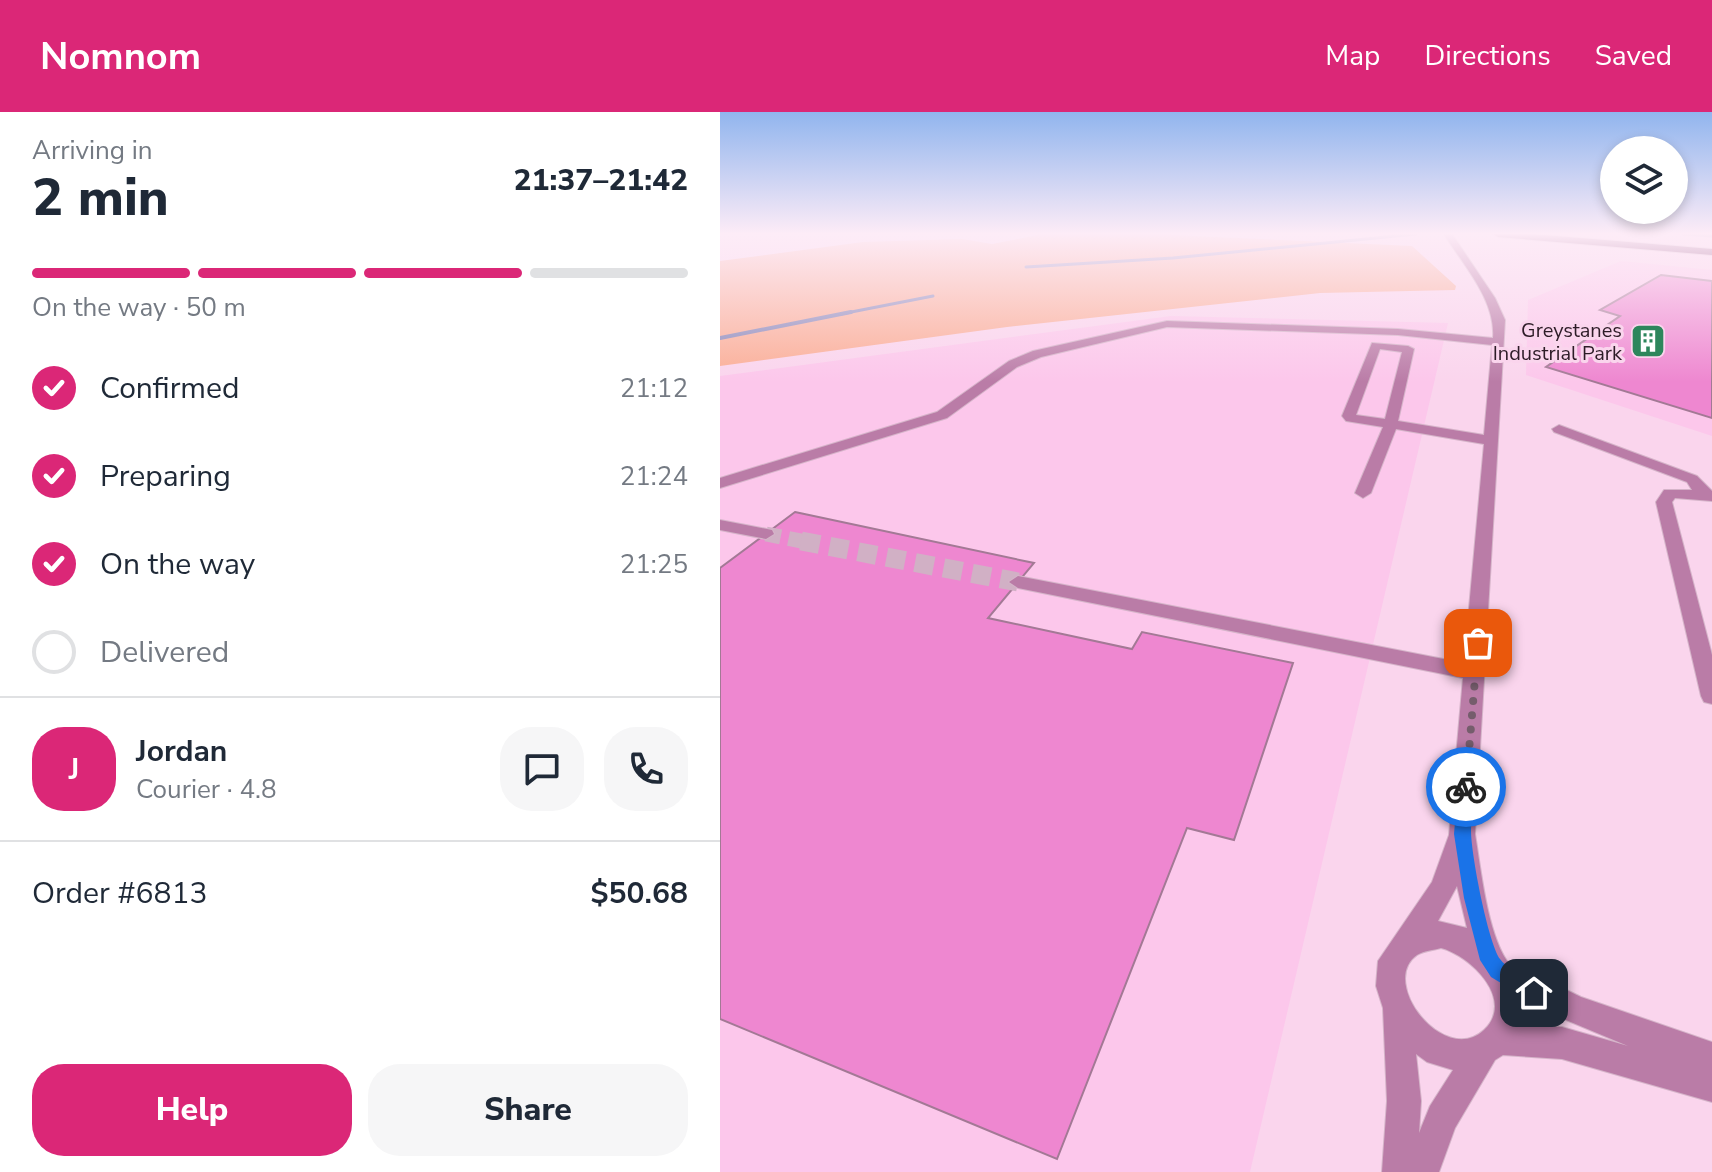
<!DOCTYPE html>
<meta charset="utf-8">
<style>
:root{--surface:#fff;--page:#f6f6f7;--text:#1f2937;--muted:#747a83;--line:#e0e1e3;--accent:#db2777}
body{margin:0;font-family:"Nunito Sans",sans-serif;background:var(--page);color:var(--text);height:100vh;display:flex;flex-direction:column;font-size:30px;white-space:nowrap}
*{box-sizing:border-box;margin:0}
p{font-size:26px;color:var(--muted)}
.icon{flex:none;width:44px;height:44px;fill:none;stroke:currentColor;stroke-width:2;stroke-linecap:round;stroke-linejoin:round}
.map{position:relative;flex:1;overflow:hidden}
.details{display:flex;flex-direction:column;background:var(--surface);width:720px}
.details>*{flex:none}
.fabs{position:absolute;left:880px;top:24px;display:grid;gap:16px}
.fabs a{display:grid;place-items:center;width:88px;height:88px;border-radius:50%;background:var(--surface);box-shadow:0 4px 12px #0003;font-size:40px}
.pin{position:absolute;display:grid;place-items:center;width:68px;height:68px;color:#fff;margin:-34px;border-radius:16px;box-shadow:0 4px 12px #0006}
.courier{position:absolute;display:grid;place-items:center;width:80px;height:80px;margin:-40px;border:6px solid #1a73e8;border-radius:50%;background:#fff;color:#222;box-shadow:0 2px 10px #0007}
.overview em{font-style:normal;font-weight:800}
.overview div{display:flex;flex-direction:column-reverse}
.overview{display:flex;align-items:center;justify-content:space-between;height:136px;padding:0 32px}
h1{font-size:52px;font-weight:800;line-height:60px}
.bar{display:grid;grid-template-columns:repeat(4,1fr);gap:12px 8px;align-content:center;height:96px;padding:0 32px}
.bar i{height:10px;border-radius:6px;background:var(--line)}
.bar .selected{background:var(--accent)}
.bar p{grid-column:span 4}
.line{display:flex;align-items:center;gap:20px;padding:0 32px;border-top:2px solid var(--line)}
.line div{flex:1}
.round{display:grid;place-items:center;flex:none;width:84px;height:84px;border-radius:32px;background:var(--page)}
ol{padding:0 32px;list-style:none}
li{display:flex;align-items:center;gap:24px;height:88px}
li p{margin-inline-start:auto}
li .icon{padding:8px;border-radius:50%;background:var(--accent);color:#fff;stroke-width:4}
li:last-child{color:var(--muted)}
li i{width:44px;height:44px;border:4px solid var(--line);border-radius:50%}
.cta{display:flex;gap:16px;margin-top:auto;padding:16px 32px}
.cta a{flex:1;height:92px;border-radius:32px;background:var(--accent);color:#fff;font-size:32px;font-weight:800;line-height:92px;text-align:center}
.cta a+a{background:var(--page);color:var(--text)}
header{display:flex;align-items:center;gap:48px;box-sizing:border-box;height:112px;padding:0 40px;background:var(--accent);color:#fff}
header strong{font-size:38px}
nav{display:flex;gap:44px;margin-inline-start:auto;font-size:28px}
main{display:flex;flex:1;min-height:0}
.map>svg:first-child{display:block}
.built{fill:#fcc7eb}
.green{fill:#faae96}
.lines{fill:none;stroke-linecap:round;stroke-linejoin:round}
.stream-far1{stroke:#8888b9;stroke-width:3}
.stream{stroke:#8888b9;stroke-width:4}
.building{fill:#ee87d0;stroke:#a37995;stroke-width:2}
.minor-tunnel-far1{stroke:#d1b0c5;stroke-width:15;stroke-dasharray:15 8;stroke-linecap:butt}
.minor-tunnel{stroke:#d1b0c5;stroke-width:19;stroke-dasharray:19 10;stroke-linecap:butt}
.minor-casing{stroke:#d5b4c9;stroke-width:2}
.highway-casing{stroke:#d5b4c9;stroke-width:2}
.minor{fill:#ba7ca7;fill-rule:evenodd}
.highway{fill:#651953;fill-rule:evenodd}
.route{fill:#1a73e8}
.done{stroke:#755d6c;stroke-width:8;stroke-dasharray:0 14.4}
.labels{text-anchor:middle;dominant-baseline:central;stroke-width:6;stroke-linejoin:round;paint-order:stroke}
.far-poi-label{font-size:20px;fill:#2d1c27;stroke:#fad5ed;text-anchor:end}
</style>
<header>
<strong>Nomnom</strong>
<nav><a>Map</a><a>Directions</a><a>Saved</a></nav>
</header>
<main>
<section class="details">
<div class="overview"><div><h1>2 min</h1><p>Arriving in</p></div><em>21:37–21:42</em></div>
<div class="bar"><i class="selected"></i><i class="selected"></i><i class="selected"></i><i></i><p>On the way · 50 m</p></div>
<ol>
<li><svg class="icon" aria-label="check" viewBox="0 0 24 24"><path d="M5 12l5 5 9-10"/></svg>Confirmed<p>21:12</p></li>
<li><svg class="icon" aria-label="check" viewBox="0 0 24 24"><path d="M5 12l5 5 9-10"/></svg>Preparing<p>21:24</p></li>
<li><svg class="icon" aria-label="check" viewBox="0 0 24 24"><path d="M5 12l5 5 9-10"/></svg>On the way<p>21:25</p></li>
<li><i></i>Delivered</li>
</ol>
<div class="line" style="height:144px"><b class="round" style="background:var(--accent);color:#fff">J</b><div><b>Jordan</b><p>Courier · 4.8</p></div><a class="round"><svg class="icon" aria-label="chat" viewBox="0 0 24 24"><path d="M4 5h16v11H9l-5 4z"/></svg></a><a class="round"><svg class="icon" aria-label="phone" viewBox="0 0 24 24"><path d="M5 4h4l2 5-3 2q2 4 5 5l2-3 5 2v4C11 20 4 13 5 4z"/></svg></a></div>
<div class="line" style="height:104px"><div>Order #6813</div><b>$50.68</b></div>
<div class="cta"><a>Help</a><a>Share</a></div>
</section>
<div class="map">
<svg width="992" height="1060" viewBox="0 0 992 1060">
<rect width="100%" height="100%" fill="#fad5ed"/>
<g class="built">
<path d="M901,149L992,158V324L806,263L808,188Z"/>
<path d="M451,204L728,211L530,1060H0V264Z"/>
</g>
<path class="green" d="M323,122H430L692,134L736,174L735,178L600,181L287,215L0,254V149L143,130L242,127L272,132Z"/>
<g class="lines">
<g class="stream-far1">
<path d="M963,122L992,124"/>
<path d="M306,155L453,146L696,122"/>
<path d="M121,202L213,184"/>
</g>
<path class="stream" d="M0,226L131,200"/>
</g>
<g class="building">
<path d="M941,163L992,169V306L826,255L900,204L880,198Z"/>
<path d="M75,400L314,451L268,506L412,537L422,520L573,551L514,728L467,716L337,1047L0,907V456Z"/>
</g>
<g class="lines">
<path class="minor-tunnel-far1" d="M46,422L91,431"/>
<path class="minor-tunnel" d="M81,429L298,470"/>
<g class="minor-casing">
<g id="minor">
<path d="M724,122H732L775,186L785,208L755,722C761,758 767,819 787,849L861,885L992,930V990L842,947L783,943L775,948L735,1016L719,1060H662L667,989L663,896L656,874L658,849L712,770L729,723L743,566L298,476L289,470L298,464L744,551L764,332L676,317L651,381L643,386L635,381L663,315L626,309L622,304L652,231L688,234L694,237L678,309L764,323L772,233L678,223L447,215L321,245L297,255L227,306L0,376V366L217,300L289,249L313,239L447,209L678,217L773,226C776,188 743,153 724,122ZM660,237L682,240L665,307L636,303ZM737,774L747,816L718,809ZM721,836C751,844 796,888 764,918C724,955 658,870 697,843C703,839 714,838 721,836ZM803,890L908,934L842,915L802,913ZM696,942L707,950L733,958L710,994L699,1021L701,989Z"/>
<path d="M839,313L977,364L992,379V389L955,386L952,390L992,543V592L984,590L981,584L936,390L944,378H972L967,370L834,320L832,317Z"/>
<path d="M0,408L52,418L54,422L46,427L0,418Z"/>
</g>
</g>
<g class="highway-casing">
<path id="highway" d="M773,122H813L992,137V143L778,125Z"/>
</g>
<use href="#minor" class="minor"/>
<use href="#highway" class="highway"/>
</g>
<linearGradient id="sky" x2="0" y2="1"><stop stop-color="#91b5ee"/><stop offset="0.45" stop-color="#fdecf7"/><stop offset="1" stop-color="#fdecf7" stop-opacity="0"/></linearGradient>
<rect width="992" height="270" fill="url(#sky)"/>
<path class="route" d="M746,669L754,675C753,690 751,705 751,719C751,742 768,830 780,847C791,862 817,864 824,881L821,888L814,891L771,865L760,848L744,786L734,722L738,675Z"/>
<g class="lines">
<path class="done" d="M746,675L758,531"/>
</g>
<defs>
<g id="building-square" transform="scale(1.8)"><rect x="-9" y="-9" width="18" height="18" rx="4" fill="#2d865c" stroke="#fad5ed"/><path d="M-4-6H4V6H1V3H-1V6H-4ZM-2.5-4.3h1.7v1.8h-1.7ZM.8-4.3h1.7v1.8H.8ZM-2.5-1h1.7V.8h-1.7ZM.8-1h1.7V.8H.8Z" fill="#fff"/></g>
</defs>
<g fill-rule="evenodd">
<use href="#building-square" x="928" y="229"/>
</g>
<g class="labels">
<g class="far-poi-label">
<text x="902" y="218">Greystanes<tspan x="902" dy="23">Industrial Park</tspan></text>
</g>
</g>
</svg>
<div class="fabs">
<a><svg class="icon" aria-label="layers" viewBox="0 0 24 24"><path d="M12 4l9 5-9 5-9-5zM3 14l9 5 9-5"/></svg></a>
</div>
<div class="pin" style="left:758px;top:531px;background:#ea580c"><svg class="icon" aria-label="bag" viewBox="0 0 24 24"><path d="M5 8h14l-1 12H6zM9 8a3 3 0 0 1 6 0"/></svg></div>
<div class="pin" style="left:814px;top:881px;background:#1f2937"><svg class="icon" aria-label="home" viewBox="0 0 24 24"><path d="M3 11l9-7 9 7M6 9v11h12V9"/></svg></div>
<div class="courier" style="left:746px;top:675px"><svg class="icon" aria-label="bike" viewBox="0 0 24 24"><circle cx="6" cy="16" r="4"/><circle cx="18" cy="16" r="4"/><path d="M6 16l4-8h5l3 8M10 8l3 8H6M13 5h3"/></svg></div>
</div>
</main>
